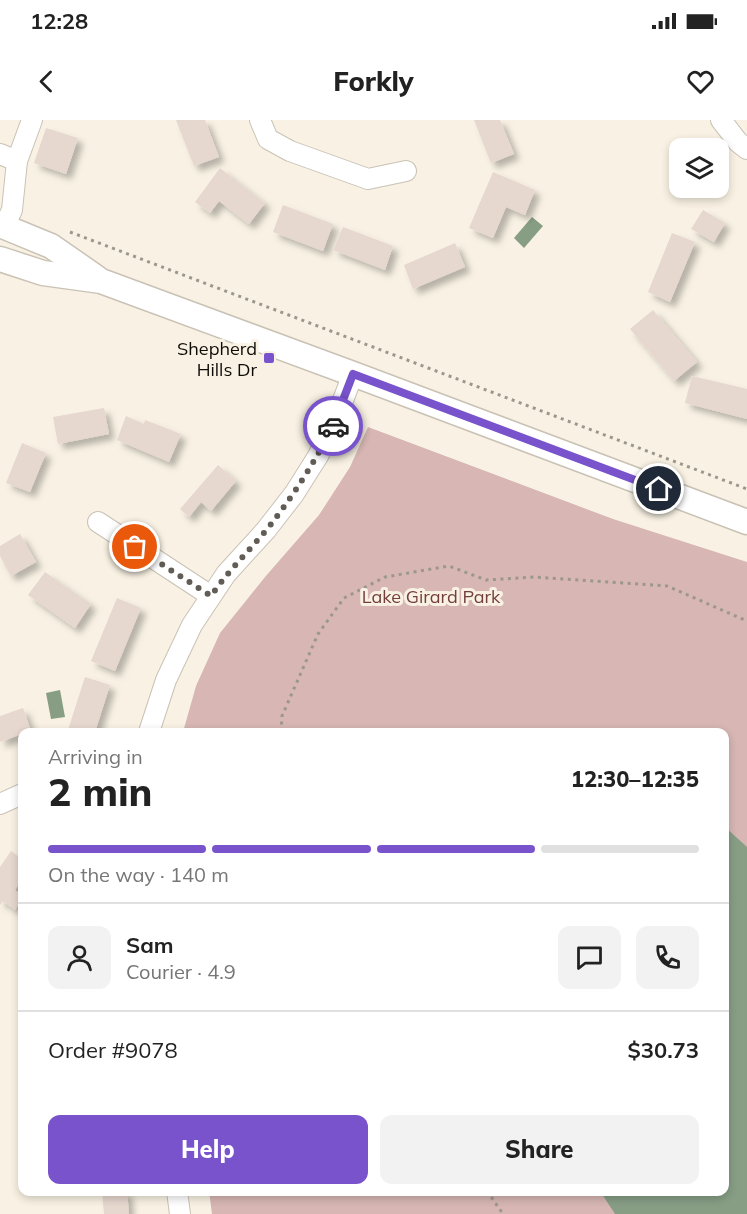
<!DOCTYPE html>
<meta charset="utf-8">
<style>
:root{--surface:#fff;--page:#f2f2f2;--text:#222;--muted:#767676;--line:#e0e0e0;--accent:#7853cc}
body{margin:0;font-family:Mulish,sans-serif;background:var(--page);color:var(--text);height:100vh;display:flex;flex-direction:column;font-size:22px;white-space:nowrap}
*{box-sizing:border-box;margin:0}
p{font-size:20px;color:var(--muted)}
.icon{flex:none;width:33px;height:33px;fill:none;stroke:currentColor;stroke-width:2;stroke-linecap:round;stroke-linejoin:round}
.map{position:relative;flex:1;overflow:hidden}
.panel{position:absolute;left:18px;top:608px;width:711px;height:468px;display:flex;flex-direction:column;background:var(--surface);border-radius:12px;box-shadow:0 3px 9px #0003}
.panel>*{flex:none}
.fabs{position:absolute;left:669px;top:18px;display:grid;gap:12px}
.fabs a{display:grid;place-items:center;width:60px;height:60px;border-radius:12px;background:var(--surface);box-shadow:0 3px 9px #0003;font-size:30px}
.pin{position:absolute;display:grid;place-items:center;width:51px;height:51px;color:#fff;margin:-26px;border:3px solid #fff;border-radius:50%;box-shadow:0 2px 6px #0007}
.courier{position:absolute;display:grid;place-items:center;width:60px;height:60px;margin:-30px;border:4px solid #7853cc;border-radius:50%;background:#fff;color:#222;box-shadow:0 2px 8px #0007}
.headline em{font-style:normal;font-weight:800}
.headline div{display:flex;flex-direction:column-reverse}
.headline{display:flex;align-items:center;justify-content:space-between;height:102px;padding:0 30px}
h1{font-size:39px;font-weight:800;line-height:45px}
.bar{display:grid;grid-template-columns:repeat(4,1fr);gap:9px 6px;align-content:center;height:72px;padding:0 30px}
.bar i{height:8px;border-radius:4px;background:var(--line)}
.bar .selected{background:var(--accent)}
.bar p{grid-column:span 4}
.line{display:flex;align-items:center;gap:15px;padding:0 30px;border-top:2px solid var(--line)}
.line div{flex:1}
.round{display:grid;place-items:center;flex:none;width:63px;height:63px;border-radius:12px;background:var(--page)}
.button{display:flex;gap:12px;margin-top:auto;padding:12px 30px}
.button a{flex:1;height:69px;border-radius:12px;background:var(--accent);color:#fff;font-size:24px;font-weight:800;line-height:69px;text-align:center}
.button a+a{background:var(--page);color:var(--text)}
.status{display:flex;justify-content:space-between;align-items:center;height:42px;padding:0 30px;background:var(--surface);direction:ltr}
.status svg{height:16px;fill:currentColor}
header{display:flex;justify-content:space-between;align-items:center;height:78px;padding:0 30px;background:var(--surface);font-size:27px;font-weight:800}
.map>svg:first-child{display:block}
.green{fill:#d7b6b3}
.water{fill:#879e85}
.building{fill:#e6d7cf;filter:url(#shadow)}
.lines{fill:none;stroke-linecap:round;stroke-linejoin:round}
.minor-casing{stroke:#c9c2b5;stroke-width:22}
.major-casing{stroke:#c9c2b5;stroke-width:27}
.path{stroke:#9c978d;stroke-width:3;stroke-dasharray:3 4.5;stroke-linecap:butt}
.minor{stroke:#fff;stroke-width:20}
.major{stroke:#fff;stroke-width:24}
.done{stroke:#615c55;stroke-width:6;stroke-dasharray:0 10.8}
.route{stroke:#7853cc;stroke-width:8}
.poi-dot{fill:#7853cc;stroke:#f9f2e4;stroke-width:2}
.labels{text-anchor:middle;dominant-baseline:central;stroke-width:6;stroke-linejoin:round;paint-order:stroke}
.poi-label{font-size:18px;fill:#0f0c08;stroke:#f9f2e4;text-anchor:end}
.park-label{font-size:18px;fill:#733e3c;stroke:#f9f2e4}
</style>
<div class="status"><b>12:28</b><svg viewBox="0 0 49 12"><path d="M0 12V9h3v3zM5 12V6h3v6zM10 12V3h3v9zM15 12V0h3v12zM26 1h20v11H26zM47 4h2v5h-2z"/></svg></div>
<header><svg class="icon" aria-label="back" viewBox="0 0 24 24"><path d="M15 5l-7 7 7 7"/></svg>Forkly<svg class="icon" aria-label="heart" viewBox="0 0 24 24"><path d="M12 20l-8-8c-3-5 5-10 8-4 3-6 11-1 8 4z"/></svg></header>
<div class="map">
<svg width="747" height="1094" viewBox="0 0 747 1094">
<defs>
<filter id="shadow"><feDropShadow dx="5.5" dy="5.5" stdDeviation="3" flood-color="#0004"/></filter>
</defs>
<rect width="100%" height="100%" fill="#f9f2e4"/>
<path class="green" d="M368,307L613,399L747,442V1094H212L209,1071H724V612H183L196,566L220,513L265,457L319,395L350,347Z"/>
<g class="water">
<path d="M532,97L543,106L524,128L514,118Z"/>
<path d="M60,570L65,597L51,599L46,573Z"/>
<path d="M725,707L747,727V1094H615L600,1071H724Z"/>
</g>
<g class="building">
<path d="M176,0H205L219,37L194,46Z"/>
<path d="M474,0H500L514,34L491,43Z"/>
<path d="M46,8L78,18L66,54L34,43Z"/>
<path d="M220,48L265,83L249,104L219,81L210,93L195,82Z"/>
<path d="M493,52L535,70L525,95L506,87L493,118L469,108Z"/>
<path d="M283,85L333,104L323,131L273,112Z"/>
<path d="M703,90L725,103L714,122L691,109Z"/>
<path d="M343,107L393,126L385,150L333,130Z"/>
<path d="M672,113L695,122L670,182L648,172Z"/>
<path d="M455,123L465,147L413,169L404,145Z"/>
<path d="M653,190L697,242L674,261L630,209Z"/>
<path d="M692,256L747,269V299L685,283Z"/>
<path d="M104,288L109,314L58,324L53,297Z"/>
<path d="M126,296L144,304L145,300L181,314L169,342L117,320Z"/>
<path d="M22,323L46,333L30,372L6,363Z"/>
<path d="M218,345L236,361L211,391L201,382L189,397L180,389Z"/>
<path d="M20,414L36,442L11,456L0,436V426Z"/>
<path d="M45,452L91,484L75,508L28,475Z"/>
<path d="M117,478L141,488L115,551L91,541Z"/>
<path d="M85,557L110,565L95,612H73L68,610Z"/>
<path d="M23,588L31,611L22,612V614L0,622V596Z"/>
<path d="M11,731L22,739V759L15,770L22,776V779L15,790L3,781L0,785V747Z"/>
<path d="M102,1071H127L129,1094H104Z"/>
</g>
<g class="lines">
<g class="minor-casing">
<g id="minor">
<path d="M260,0L268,19L290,31L368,59L406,51"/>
<path d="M721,0L738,22L747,29"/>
<path d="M0,34L17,41L12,90L4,106"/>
<path d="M17,41L32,0"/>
<path d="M98,402L211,476"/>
<path d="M149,612L166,560L192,505L226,454L266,410L294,374L318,336L337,296L353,254"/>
<path d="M0,684L22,674"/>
<path d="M177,1071L180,1094"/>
</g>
</g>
<g class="major-casing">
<g id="major">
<path d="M0,105L51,126L97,158"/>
<path d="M0,139L43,153L101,161L353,254L747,402"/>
</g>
</g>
<g class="path">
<path d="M70,112L747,369"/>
<path d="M281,612L282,596L318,514L344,478L385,457L449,446L486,460L534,457L667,466L747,501"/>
<path d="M487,1071L503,1094"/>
</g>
<use href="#minor" class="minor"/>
<use href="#major" class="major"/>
</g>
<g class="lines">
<path class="done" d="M135,427L211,476C228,451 249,431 268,408C293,376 315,342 333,306"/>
<path class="route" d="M333,306L353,254L659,369"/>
</g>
<rect class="poi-dot" x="263" y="232" width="12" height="12" rx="3"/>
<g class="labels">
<g class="poi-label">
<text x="257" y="228">Shepherd<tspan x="257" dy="21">Hills Dr</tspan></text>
</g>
<g class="park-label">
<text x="431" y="476">Lake Girard Park</text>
</g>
</g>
</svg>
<div class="fabs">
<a><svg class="icon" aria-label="layers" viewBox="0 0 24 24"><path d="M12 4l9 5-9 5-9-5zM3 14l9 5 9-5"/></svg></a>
</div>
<div class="pin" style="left:135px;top:427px;background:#ea580c"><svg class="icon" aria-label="bag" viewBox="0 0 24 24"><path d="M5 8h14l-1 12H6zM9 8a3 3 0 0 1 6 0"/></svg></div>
<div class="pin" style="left:659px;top:369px;background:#1f2937"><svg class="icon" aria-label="home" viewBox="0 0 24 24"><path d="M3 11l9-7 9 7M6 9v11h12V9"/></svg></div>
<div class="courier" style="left:333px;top:306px"><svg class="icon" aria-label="car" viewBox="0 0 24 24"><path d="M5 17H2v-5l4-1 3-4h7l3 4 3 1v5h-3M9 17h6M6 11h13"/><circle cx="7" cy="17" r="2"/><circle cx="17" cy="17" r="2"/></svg></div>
<section class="panel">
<div class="headline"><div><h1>2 min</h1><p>Arriving in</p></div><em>12:30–12:35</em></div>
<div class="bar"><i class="selected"></i><i class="selected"></i><i class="selected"></i><i></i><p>On the way · 140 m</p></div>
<div class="line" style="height:108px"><a class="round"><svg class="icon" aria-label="person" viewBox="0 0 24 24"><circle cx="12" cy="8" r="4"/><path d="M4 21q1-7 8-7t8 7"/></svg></a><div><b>Sam</b><p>Courier · 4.9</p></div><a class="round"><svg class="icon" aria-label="chat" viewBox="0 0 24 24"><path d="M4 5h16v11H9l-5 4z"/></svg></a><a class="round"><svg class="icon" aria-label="phone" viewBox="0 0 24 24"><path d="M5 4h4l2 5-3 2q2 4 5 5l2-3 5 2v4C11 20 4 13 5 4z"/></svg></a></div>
<div class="line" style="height:78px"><div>Order #9078</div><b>$30.73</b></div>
<div class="button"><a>Help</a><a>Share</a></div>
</section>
</div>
